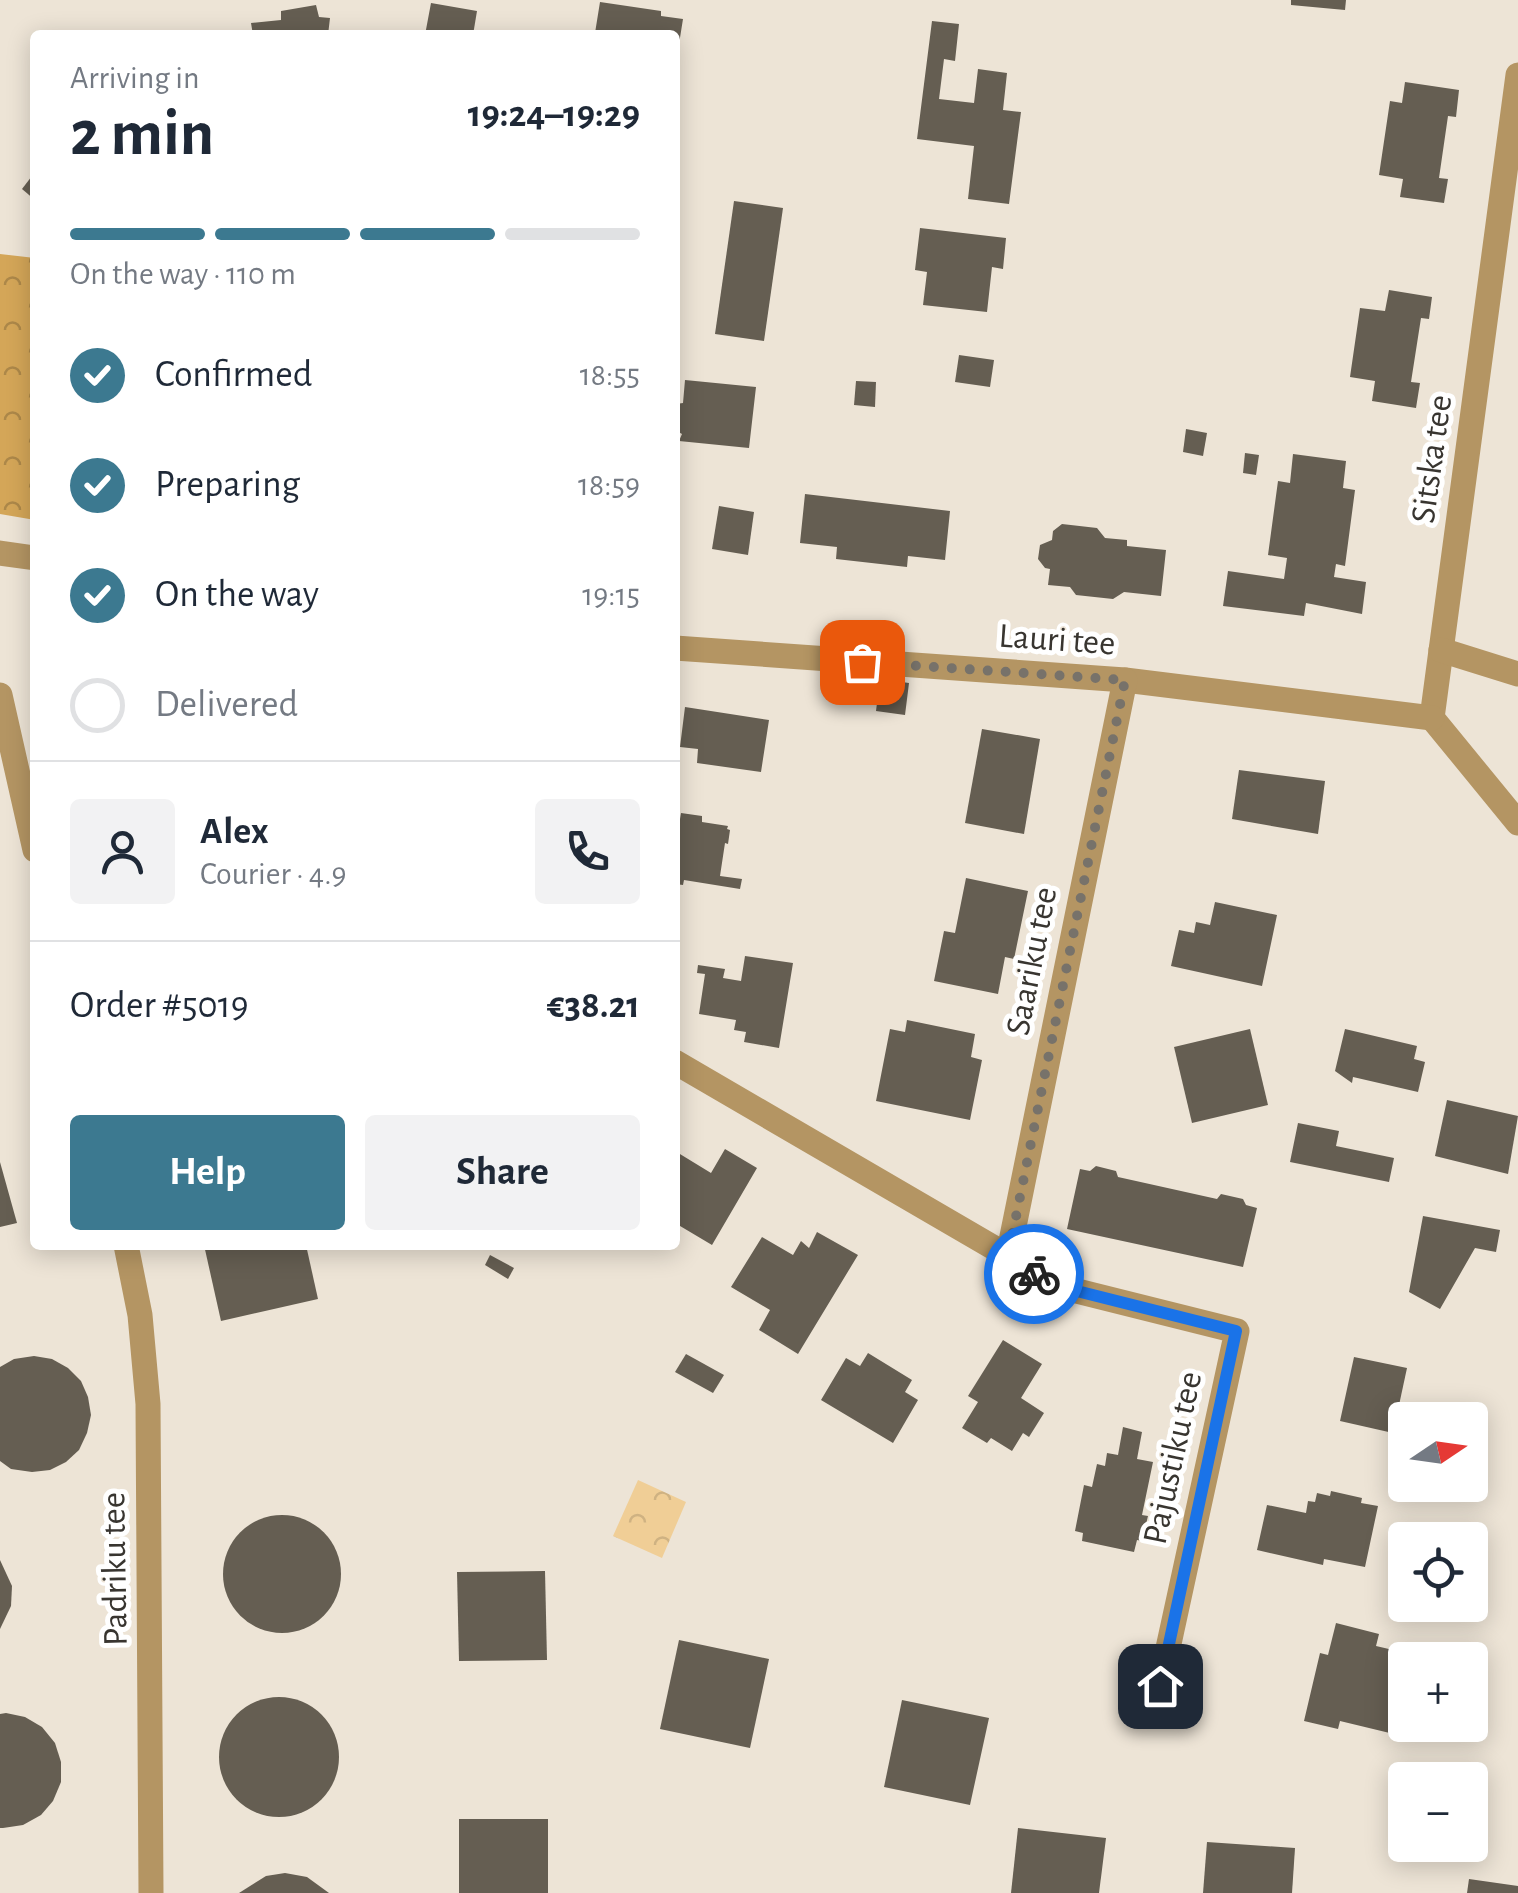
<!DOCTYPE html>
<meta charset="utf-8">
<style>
:root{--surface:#fff;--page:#f2f2f3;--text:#1f2937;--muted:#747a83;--line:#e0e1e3;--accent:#3c7990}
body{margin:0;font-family:"Alegreya Sans",sans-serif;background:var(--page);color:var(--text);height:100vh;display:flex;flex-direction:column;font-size:38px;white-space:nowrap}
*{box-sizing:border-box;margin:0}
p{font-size:32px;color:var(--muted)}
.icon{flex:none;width:55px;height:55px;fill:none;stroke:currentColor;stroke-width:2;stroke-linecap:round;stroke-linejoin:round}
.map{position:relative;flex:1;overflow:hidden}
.drawer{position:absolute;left:30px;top:30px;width:650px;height:1220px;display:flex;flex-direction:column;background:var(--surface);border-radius:10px;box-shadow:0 5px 25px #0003}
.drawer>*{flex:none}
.needle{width:65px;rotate:77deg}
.controls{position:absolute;left:1388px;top:1402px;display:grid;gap:20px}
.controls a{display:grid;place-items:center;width:100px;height:100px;border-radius:10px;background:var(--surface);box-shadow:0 5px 25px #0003;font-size:50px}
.pin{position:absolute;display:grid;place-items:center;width:85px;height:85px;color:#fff;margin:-42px;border-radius:20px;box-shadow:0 5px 15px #0006}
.courier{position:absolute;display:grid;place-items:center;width:100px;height:100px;margin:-50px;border:8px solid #1a73e8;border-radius:50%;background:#fff;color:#222;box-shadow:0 2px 12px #0007}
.head em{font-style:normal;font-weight:700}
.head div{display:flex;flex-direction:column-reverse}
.head{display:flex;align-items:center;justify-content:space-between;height:170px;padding:0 40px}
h1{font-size:65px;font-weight:700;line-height:75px}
.bar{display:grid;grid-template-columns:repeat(4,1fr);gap:15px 10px;align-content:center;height:120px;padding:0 40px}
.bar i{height:12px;border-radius:8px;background:var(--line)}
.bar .active{background:var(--accent)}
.bar p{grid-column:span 4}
.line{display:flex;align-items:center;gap:25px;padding:0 40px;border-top:2px solid var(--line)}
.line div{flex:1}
.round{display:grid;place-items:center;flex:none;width:105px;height:105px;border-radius:10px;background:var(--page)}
ol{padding:0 40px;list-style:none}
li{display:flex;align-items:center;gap:30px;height:110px}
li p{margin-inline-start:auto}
li .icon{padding:10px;border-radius:50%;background:var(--accent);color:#fff;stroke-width:4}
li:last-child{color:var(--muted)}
li i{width:55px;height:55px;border:5px solid var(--line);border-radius:50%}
.button{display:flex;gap:20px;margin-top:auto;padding:20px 40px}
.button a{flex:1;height:115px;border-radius:10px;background:var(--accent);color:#fff;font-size:40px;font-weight:700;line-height:115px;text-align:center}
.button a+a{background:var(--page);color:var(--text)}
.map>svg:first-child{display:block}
.forest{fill:url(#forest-crowns)}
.park{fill:url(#park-crowns)}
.building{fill:#655e52}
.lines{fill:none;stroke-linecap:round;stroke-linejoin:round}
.minor{stroke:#b49563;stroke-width:25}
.done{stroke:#77726a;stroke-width:10;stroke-dasharray:0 18}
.route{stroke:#1a73e8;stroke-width:12}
.labels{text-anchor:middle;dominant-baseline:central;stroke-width:10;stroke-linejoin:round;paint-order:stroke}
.street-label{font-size:35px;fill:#383530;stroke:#fff}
</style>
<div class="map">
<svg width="1518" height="1893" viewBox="0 0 1518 1893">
<defs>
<pattern id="forest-crowns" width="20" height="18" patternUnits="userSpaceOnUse" patternTransform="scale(2.5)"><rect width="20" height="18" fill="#d4a658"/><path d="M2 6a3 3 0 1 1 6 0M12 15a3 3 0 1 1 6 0" fill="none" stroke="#ad8849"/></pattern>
<pattern id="park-crowns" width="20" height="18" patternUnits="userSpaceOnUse" patternTransform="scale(2.5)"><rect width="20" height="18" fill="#f0ce96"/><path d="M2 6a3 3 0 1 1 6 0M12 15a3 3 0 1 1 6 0" fill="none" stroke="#cfb282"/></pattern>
</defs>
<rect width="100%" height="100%" fill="#ede4d6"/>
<path class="forest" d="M0,254L35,258V520L0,514Z"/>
<path class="park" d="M638,1480L686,1502L662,1558L613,1536Z"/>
<g class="building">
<path d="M1291,0H1346L1345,10L1291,5Z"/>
<path d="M600,2L661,11V16L683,19L679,44H675V35L595,33Z"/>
<path d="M431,3L477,11L473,35H425Z"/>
<path d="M316,5L319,17L330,18L328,35H253L251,23L281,20V11Z"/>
<path d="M932,21L959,24L955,61L944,59L939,99L974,103L978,69L1007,73L1003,110L1021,112L1009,204L968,199L974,146L917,139Z"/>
<path d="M1405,82L1459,90L1456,117L1448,116L1439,178L1448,179L1444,203L1400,197L1403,179L1379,175L1390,101L1402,103Z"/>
<path d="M35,172V200L22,189Z"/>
<path d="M734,201L783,208L764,341L715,334Z"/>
<path d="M920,228L1006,238L1003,269L992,267L987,312L923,305L927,272L915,270Z"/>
<path d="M1389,290L1432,297L1429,319L1421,318L1411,382L1420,383L1416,408L1372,401L1375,381L1350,377L1360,308L1385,311Z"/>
<path d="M959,355L994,360L990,387L955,382Z"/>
<path d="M685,380L756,387L749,448L679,441L682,434L675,430L676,404L683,403Z"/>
<path d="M856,381L876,382L875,407L854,405Z"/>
<path d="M1186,429L1207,433L1203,456L1183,452Z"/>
<path d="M1245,453L1259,455L1256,475L1243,473Z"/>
<path d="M1293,454L1346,461L1343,488L1355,490L1345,566L1336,564L1334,577L1366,582L1362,614L1306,603L1304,616L1223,606L1228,571L1284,579L1287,558L1268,555L1278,481L1290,483Z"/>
<path d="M805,494L950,511L945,560L908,556L907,567L836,559L837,547L800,543Z"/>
<path d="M719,506L754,512L748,555L712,549Z"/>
<path d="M1062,524L1097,528L1105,538L1127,540V546L1166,550L1161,596L1124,592L1113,599L1076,595L1070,587L1048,585L1050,569L1045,568L1038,559L1040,545L1052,540L1053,531Z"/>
<path d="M880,679L909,683L905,715L876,711Z"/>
<path d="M685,707L769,720L761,772L697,763L698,749L680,747Z"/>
<path d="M982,729L1040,739L1024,834L965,823Z"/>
<path d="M1239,770L1325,781L1318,834L1232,819Z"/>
<path d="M681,813L702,816V822L728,826L727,829L730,830L728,844L725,843L720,876L742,879L740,889L684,880L683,885L675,884V818L680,819Z"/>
<path d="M966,878L1028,891L1014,959L1005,957L998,994L934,981L944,931L955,933Z"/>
<path d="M1215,902L1277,915L1262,986L1171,966L1179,930L1194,933L1196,922L1210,925Z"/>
<path d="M745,956L793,963L779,1048L744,1042L746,1032L734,1030L736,1020L699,1014L705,974L697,973L698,965L725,969L723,978L741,981Z"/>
<path d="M907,1020L975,1034L971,1057L982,1060L970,1120L876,1101L890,1029L905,1032Z"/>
<path d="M1250,1029L1268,1105L1192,1123L1174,1047Z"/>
<path d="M1345,1029L1417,1046L1414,1059L1425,1062L1418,1092L1353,1077L1352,1083L1335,1071Z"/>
<path d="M1447,1100L1518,1116L1508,1174L1435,1156Z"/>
<path d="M1298,1123L1339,1131L1336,1146L1394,1158L1389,1182L1290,1162Z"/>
<path d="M725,1149L757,1168L712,1245L675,1223V1151L711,1173Z"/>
<path d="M0,1162L17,1223L0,1227Z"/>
<path d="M1096,1166L1116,1171L1118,1177L1217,1199L1221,1194L1243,1199L1246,1205L1257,1208L1243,1267L1067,1229L1080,1169L1090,1171Z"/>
<path d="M1423,1216L1500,1230L1496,1252L1475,1248L1440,1309L1409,1292Z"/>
<path d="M817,1232L858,1255L798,1354L759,1330L770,1310L731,1287L762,1237L793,1255L801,1241L809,1248Z"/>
<path d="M204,1245H306L318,1299L221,1321Z"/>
<path d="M490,1255L514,1268L508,1279L485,1265Z"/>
<path d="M1003,1340L1042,1364L1021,1398L1044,1413L1029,1437L1023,1433L1012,1451L991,1438L987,1443L962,1428L978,1402L968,1396Z"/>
<path d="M868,1353L912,1380L905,1392L918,1400L893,1443L821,1400L846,1358L860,1366Z"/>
<path d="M686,1354L724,1375L713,1393L675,1372Z"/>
<path d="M34,1356L52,1359L68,1368L81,1381L88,1397L91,1415L87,1433L79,1450L66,1462L50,1470L32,1472L11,1469L0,1461V1367L14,1359Z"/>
<path d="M1354,1357L1407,1368L1393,1433L1340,1421Z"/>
<path d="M1123,1427L1142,1432L1137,1459L1153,1462L1142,1515L1148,1516L1142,1541L1137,1540L1134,1552L1082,1541L1083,1533L1075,1531L1084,1485L1092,1487L1097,1464L1105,1466L1107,1453L1118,1455Z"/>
<path d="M1331,1491L1362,1498L1361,1503L1378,1506L1365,1567L1324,1559L1323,1565L1257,1550L1267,1505L1306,1513L1308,1501L1315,1502L1317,1493L1330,1496Z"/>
<circle cx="282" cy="1574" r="59"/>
<path d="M0,1560L12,1586L11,1606L0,1629Z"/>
<path d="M545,1571L547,1660L459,1661L457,1572Z"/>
<path d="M1336,1623L1379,1634L1376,1646L1406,1653L1397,1691L1405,1692L1398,1735L1340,1721L1338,1729L1304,1721L1320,1653L1328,1655Z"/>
<path d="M679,1640L769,1659L750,1748L660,1729Z"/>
<circle cx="279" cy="1757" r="60"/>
<path d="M902,1700L989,1718L970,1805L884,1787Z"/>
<path d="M6,1713L25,1717L42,1727L55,1743L61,1762V1782L53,1801L41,1815L23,1825L3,1828H0V1714Z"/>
<rect x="459" y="1819" width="89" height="74"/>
<path d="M1018,1828L1106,1838L1099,1893H1011Z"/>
<path d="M1207,1842L1295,1848L1292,1893H1203Z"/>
<path d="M285,1873L307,1877L329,1893H239L266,1876Z"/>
<path d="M1469,1879L1518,1886V1893H1467Z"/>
</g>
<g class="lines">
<g class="minor">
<path d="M1518,75L1432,718L1518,823"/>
<path d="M0,553L35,558"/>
<path d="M675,648L1125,680L1432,718"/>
<path d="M1441,650L1518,674"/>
<path d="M0,695L35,850"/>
<path d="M675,1062L1008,1256L1049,1284L1237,1331L1160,1685"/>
<path d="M126,1245L140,1315L148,1404L151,1893"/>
<path d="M1008,1256L1125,680"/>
</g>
</g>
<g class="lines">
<path class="done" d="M862,662L1125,680L1008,1256L1034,1274"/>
<path class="route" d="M1034,1274L1049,1284L1236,1331L1160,1686"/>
</g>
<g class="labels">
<g class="street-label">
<text transform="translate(1432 459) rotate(-82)">Sitska tee</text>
<text transform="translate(1057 640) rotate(4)">Lauri tee</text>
<text transform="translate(1032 961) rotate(-79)">Saariku tee</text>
<text transform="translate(1173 1458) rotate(-78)">Pajustiku tee</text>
<text transform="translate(115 1569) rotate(-91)">Padriku tee</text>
</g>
</g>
</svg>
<div class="controls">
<a><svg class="needle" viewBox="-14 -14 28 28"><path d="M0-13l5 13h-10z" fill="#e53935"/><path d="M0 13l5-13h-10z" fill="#747a83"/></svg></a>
<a><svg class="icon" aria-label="locate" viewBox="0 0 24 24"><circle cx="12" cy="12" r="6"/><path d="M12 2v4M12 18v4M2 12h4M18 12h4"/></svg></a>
<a>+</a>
<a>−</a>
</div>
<div class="pin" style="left:862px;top:662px;background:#ea580c"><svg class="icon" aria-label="bag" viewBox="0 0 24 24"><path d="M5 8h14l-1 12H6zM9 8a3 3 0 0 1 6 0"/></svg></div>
<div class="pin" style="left:1160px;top:1686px;background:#1f2937"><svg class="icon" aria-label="home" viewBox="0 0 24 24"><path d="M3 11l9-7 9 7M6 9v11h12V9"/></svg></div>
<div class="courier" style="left:1034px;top:1274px"><svg class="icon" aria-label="bike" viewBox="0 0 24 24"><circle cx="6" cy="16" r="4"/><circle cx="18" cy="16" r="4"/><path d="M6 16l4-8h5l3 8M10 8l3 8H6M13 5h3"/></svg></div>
<section class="drawer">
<div class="head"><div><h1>2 min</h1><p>Arriving in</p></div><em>19:24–19:29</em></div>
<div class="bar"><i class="active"></i><i class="active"></i><i class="active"></i><i></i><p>On the way · 110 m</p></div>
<ol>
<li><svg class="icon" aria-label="check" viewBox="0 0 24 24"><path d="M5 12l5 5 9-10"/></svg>Confirmed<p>18:55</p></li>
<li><svg class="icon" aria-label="check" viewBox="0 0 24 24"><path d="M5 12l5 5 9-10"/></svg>Preparing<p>18:59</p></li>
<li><svg class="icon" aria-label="check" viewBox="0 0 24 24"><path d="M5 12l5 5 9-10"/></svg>On the way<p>19:15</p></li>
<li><i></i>Delivered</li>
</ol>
<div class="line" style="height:180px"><a class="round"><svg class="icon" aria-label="person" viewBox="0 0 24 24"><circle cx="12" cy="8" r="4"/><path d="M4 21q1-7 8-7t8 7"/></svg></a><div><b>Alex</b><p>Courier · 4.9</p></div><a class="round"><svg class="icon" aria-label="phone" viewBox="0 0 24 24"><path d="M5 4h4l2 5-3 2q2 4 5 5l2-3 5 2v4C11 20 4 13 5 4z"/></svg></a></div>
<div class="line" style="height:130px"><div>Order #5019</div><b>€38.21</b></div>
<div class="button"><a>Help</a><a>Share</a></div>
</section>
</div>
